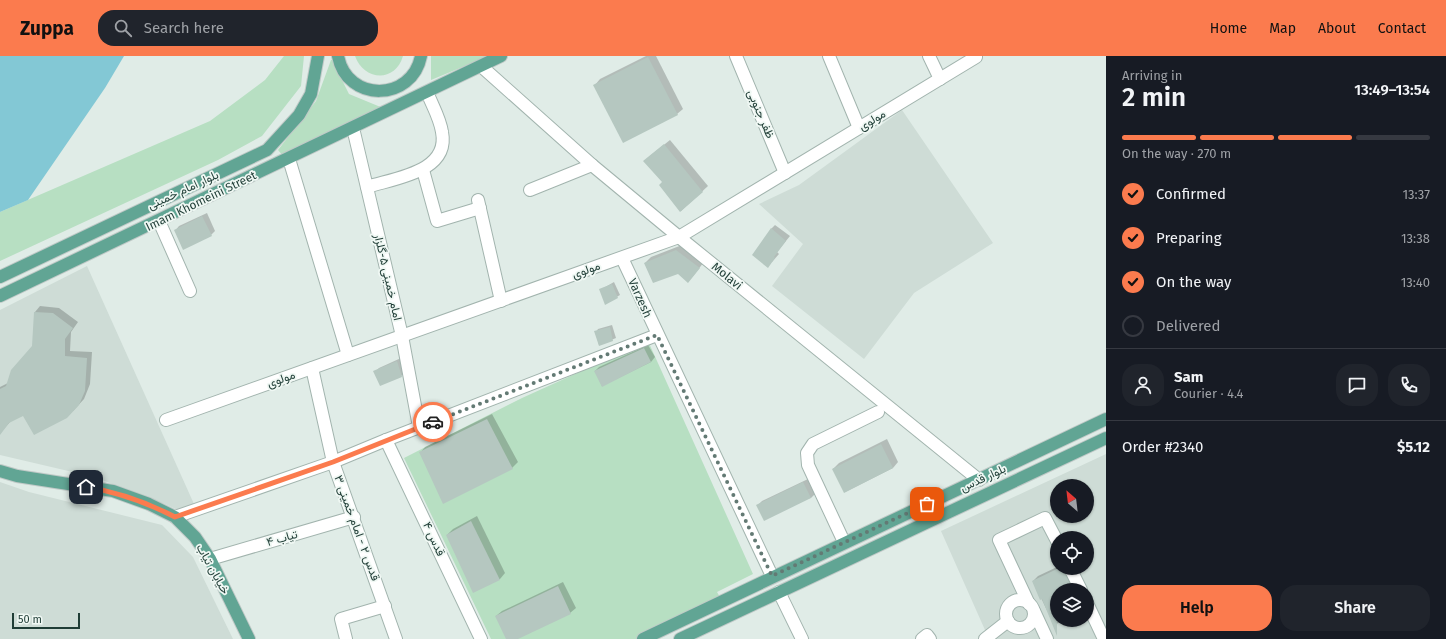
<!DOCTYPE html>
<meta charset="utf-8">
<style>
:root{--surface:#171b24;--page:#20242c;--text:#f1f3f6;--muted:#9ea1a6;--line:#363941;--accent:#fb7b4e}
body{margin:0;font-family:"Fira Sans",Vazirmatn,sans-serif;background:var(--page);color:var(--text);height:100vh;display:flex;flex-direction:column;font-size:15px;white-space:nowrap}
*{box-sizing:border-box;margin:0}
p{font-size:13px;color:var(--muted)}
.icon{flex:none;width:22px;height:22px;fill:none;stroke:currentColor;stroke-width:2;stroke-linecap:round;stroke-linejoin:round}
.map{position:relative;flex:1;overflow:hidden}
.drawer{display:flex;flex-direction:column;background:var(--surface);width:340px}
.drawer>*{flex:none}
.needle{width:26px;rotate:332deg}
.fabs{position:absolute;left:1050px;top:423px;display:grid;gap:8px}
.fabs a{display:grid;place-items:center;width:44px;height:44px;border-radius:50%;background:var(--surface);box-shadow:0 1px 3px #0004;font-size:20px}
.scale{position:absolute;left:12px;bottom:10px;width:68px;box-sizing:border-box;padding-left:4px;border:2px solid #1f3d36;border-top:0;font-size:11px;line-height:14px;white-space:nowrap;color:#1f3d36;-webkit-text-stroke:3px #f0f8f4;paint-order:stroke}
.pin{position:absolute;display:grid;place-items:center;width:34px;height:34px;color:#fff;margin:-17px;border-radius:8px;box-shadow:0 2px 6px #0006}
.courier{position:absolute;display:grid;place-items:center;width:40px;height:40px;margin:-20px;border:3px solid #fb7b4e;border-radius:50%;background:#fff;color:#222;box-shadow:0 1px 5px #0007}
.overview em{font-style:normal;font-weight:600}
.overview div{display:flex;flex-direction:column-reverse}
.overview{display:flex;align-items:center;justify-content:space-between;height:68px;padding:0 16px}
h1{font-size:26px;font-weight:600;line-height:30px}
.bar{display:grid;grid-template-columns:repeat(4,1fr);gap:6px 4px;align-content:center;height:48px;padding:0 16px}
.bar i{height:5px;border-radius:3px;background:var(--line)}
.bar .current{background:var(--accent)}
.bar p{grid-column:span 4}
.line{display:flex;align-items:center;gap:10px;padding:0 16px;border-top:1px solid var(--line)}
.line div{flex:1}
.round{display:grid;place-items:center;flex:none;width:42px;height:42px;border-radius:16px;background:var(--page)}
ol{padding:0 16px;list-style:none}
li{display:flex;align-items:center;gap:12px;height:44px}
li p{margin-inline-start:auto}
li .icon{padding:4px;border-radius:50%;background:var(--accent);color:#111;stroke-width:4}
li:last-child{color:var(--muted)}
li i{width:22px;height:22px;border:2px solid var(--line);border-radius:50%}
.button{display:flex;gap:8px;margin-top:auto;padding:8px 16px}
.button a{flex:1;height:46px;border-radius:16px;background:var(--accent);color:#111;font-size:16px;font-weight:600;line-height:46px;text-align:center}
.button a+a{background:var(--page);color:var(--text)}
header{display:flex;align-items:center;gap:24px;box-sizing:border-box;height:56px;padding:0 20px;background:var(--accent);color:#111}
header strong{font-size:19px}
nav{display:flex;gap:22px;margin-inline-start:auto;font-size:14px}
.search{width:280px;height:36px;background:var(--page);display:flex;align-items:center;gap:10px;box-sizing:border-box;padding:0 14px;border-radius:16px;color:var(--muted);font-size:15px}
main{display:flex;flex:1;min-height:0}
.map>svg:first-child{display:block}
.built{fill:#cedcd6;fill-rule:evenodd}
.green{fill:#b7dfc2}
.water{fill:#83c8d5}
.shadow{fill:#0003}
.building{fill:#b5c7c0}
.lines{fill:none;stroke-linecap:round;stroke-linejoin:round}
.minor-casing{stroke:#a2b4ae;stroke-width:14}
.major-casing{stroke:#c0c9c7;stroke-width:14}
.minor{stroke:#fff;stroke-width:12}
.major{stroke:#61a594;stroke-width:12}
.done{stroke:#637a74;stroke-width:4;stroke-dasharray:0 7.2}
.route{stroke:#fb7b4e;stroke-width:5}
.labels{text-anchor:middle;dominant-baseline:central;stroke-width:3.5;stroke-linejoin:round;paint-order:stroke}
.street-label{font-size:12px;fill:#1f3d36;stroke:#f0f8f4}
</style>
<header>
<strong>Zuppa</strong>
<div class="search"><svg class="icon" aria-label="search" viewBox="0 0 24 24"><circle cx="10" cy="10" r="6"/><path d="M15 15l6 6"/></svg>Search here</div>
<nav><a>Home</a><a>Map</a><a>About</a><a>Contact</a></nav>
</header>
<main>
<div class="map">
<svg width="1106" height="583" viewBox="0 0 1106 583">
<rect width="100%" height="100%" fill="#e0ece7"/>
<g class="built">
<path d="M902,54L993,187L914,237L864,303L772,230L803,188L759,148L799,129Z"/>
<path d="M87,210L194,448L186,458L165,448L94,421L0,399V254Z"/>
<path d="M1106,398V583H989L941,475ZM1057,430H1087V460H1057ZM1057,482H1087V512H1057ZM1057,534H1087V564H1057Z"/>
<path d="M0,426L29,436L162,469L193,501L233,583H0Z"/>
</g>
<g class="green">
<path d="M284,0H304L301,30L262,80L218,104L0,205V156L210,65L265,24Z"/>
<path d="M355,0H403C395,27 364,25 355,0Z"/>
<path d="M431,0H489L431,24Z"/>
<path d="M331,4H336L341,22L349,38L383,52L284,101L278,94L316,45Z"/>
<path d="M648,285L753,518L717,536L721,543L637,583H491L404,402L522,342Z"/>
</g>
<path class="water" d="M0,0H124L105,32L28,144L0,156Z"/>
<g class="shadow">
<path d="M646,0H656L683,53L677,58L595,29L600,23Z"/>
<path d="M670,84L708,130L681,155L663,126L650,100Z"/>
<path d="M207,157L215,175L211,179L175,175L179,170Z"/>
<path d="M775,169L790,180L777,196L779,198L772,206L771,173Z"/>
<path d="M682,189L704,206L693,220L645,207L651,201Z"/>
<path d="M614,226L620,239L606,247L600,234Z"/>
<path d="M40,250L59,252L78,266L71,276L70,295L92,296L90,328L84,343L73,355L23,359L11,365L1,376L0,331L8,327L33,290L35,256Z"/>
<path d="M612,269L616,282L599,289L596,276L598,273Z"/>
<path d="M648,289L655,301L651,306L602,330L595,315L599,311Z"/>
<path d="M401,302L406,316L401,320L375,316L379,312Z"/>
<path d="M492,358L518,406L512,412L420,397L425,391Z"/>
<path d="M887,383L898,406L893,412L845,436L833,413L839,407Z"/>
<path d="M808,423L815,438L811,442L758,449L762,445Z"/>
<path d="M477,460L505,517L500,523L474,535L447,479L453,473Z"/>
<path d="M1057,511L1070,512L1082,534H1057V564H1065L1054,569L1033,525L1038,520Z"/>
<path d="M563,526L576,552L570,557L516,583H507L496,560L502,555Z"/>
</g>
<g class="building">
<path d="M648,1L678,59L623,87L593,29Z"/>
<path d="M664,88L703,136L680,156L659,129L662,126L643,105Z"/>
<path d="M202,160L212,180L183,194L174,174Z"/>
<path d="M771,172L786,185L774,201L775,202L768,212L752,199Z"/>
<path d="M676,194L700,212L688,227L678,218L653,227L644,207Z"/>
<path d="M612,228L618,242L605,249L599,233Z"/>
<path d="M34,256L53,257L73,272L65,283V300L87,302L85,335L79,349L67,362L34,379L23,360L9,367L0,379V333L6,330L11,314L32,290Z"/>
<path d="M610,271L613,285L599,290L594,275Z"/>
<path d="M644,292L651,306L602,331L594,315Z"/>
<path d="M397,305L402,321L380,330L373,315Z"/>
<path d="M487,363L513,413L443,448L419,396Z"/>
<path d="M881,388L893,412L844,437L832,413Z"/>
<path d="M803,426L811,442L764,465L756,449Z"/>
<path d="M471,465L500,524L473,537L446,479Z"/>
<path d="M1059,512H1063L1073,534H1057V580L1042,543L1040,544L1032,525Z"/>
<path d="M558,530L571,558L518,583H506L495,560Z"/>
</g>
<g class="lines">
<g class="minor-casing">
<g id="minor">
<path d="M736,0L785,117"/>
<path d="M829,0L859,72"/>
<path d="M929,0L940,23"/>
<path d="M481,10L592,109L679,181L979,424"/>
<path d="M353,72L402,280L419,371"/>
<path d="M289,103L348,299"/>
<path d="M423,114L437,165L480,152"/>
<path d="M367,131C395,122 450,116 442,76C440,62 432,49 427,36"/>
<path d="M530,134L592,109"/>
<path d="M478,144L501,245"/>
<path d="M159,165L190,235"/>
<path d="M622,202L772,520"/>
<path d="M312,312L333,406L396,583"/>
<path d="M166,364L679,181L976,1"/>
<path d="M386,384L481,583"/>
<path d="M175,461L333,406L386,384L657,279"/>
<path d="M844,486L808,409L807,397L813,388L878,356"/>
<path d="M210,503L354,461"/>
<path d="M1070,512L1081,534"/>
<path d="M779,536L802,583"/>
<circle cx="1020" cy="558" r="14"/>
<path d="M1087,547L1104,583"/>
<path d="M1029,548L999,484L1045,462L1057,485"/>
<path d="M1034,555L1047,583"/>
<path d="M346,583L341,563L385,550"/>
<path d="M922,583L927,579L930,583"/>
<path d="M985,583L1008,565"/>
</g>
</g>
<g class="major-casing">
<g id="major">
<path d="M338,0C347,47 412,46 421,0"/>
<path d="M0,221L267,94L299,59L311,38L318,0"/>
<path d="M0,240L501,0"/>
<path d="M0,415L17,420L113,435L149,448L175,461L195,481L210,503L249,583"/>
<path d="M643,583L1106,363"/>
<path d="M680,583L1106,382"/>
</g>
</g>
<use href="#minor" class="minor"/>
<use href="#major" class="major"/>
</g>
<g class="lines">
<path class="done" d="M433,366L657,279L772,520L927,448"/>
<path class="route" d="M86,431C118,436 146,446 175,461L333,406L433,366"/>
</g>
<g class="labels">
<g class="street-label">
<text transform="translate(761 58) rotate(67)">ظفر جنوبی</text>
<text transform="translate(872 64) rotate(-31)">مولوی</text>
<text transform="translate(183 134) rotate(-25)">بلوار امام خمینی</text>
<text transform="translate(201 145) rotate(-26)">Imam Khomeini Street</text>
<text transform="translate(586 214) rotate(-20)">مولوی</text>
<text transform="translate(727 220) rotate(39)">Molavi</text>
<text transform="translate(388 221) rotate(77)">امام خمینی ۵-گلزار</text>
<text transform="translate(640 242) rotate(66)">Varzesh</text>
<text transform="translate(281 323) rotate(-20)">مولوی</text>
<text transform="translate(983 422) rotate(-25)">بلوار قدس</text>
<text transform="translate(357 472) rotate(70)">قدس ۲ - امام خمینی ۳</text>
<text transform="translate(282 482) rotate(-16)">تیاب ۴</text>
<text transform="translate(434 483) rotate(65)">قدس ۴</text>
<text transform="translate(213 513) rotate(61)">خیابان تیاب</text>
</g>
</g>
</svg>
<div class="fabs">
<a><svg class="needle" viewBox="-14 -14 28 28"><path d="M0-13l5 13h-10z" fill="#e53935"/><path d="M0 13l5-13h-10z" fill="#9ea1a6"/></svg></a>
<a><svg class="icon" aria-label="locate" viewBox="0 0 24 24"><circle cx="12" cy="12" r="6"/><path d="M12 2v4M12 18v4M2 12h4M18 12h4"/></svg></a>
<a><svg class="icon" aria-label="layers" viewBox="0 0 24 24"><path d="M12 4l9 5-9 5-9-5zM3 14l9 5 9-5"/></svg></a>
</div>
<div class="scale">50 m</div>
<div class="pin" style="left:927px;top:448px;background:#ea580c"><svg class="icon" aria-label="bag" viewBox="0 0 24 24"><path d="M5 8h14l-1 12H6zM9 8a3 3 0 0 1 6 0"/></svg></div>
<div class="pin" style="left:86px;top:431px;background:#1f2937"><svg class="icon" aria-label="home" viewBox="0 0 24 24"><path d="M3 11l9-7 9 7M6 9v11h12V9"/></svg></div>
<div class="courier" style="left:433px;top:366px"><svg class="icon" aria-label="car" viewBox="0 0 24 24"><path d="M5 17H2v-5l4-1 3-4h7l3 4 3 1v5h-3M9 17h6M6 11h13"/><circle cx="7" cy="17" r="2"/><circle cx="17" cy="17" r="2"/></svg></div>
</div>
<section class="drawer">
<div class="overview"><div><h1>2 min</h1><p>Arriving in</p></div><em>13:49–13:54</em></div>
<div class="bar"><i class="current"></i><i class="current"></i><i class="current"></i><i></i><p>On the way · 270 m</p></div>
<ol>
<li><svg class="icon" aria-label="check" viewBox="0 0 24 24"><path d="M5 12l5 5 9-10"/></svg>Confirmed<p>13:37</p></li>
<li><svg class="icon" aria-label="check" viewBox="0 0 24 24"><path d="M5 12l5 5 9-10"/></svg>Preparing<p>13:38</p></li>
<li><svg class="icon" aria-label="check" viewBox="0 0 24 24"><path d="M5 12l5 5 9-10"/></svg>On the way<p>13:40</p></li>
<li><i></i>Delivered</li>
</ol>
<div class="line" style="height:72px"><a class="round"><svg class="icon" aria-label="person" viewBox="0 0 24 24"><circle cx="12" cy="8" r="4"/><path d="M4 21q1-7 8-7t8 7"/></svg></a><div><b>Sam</b><p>Courier · 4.4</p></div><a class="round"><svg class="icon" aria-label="chat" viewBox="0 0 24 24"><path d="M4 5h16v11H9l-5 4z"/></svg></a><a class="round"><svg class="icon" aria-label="phone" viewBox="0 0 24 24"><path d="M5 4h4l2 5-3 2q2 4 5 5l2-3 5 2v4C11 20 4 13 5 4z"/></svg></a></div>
<div class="line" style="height:52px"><div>Order #2340</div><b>$5.12</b></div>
<div class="button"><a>Help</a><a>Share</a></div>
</section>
</main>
